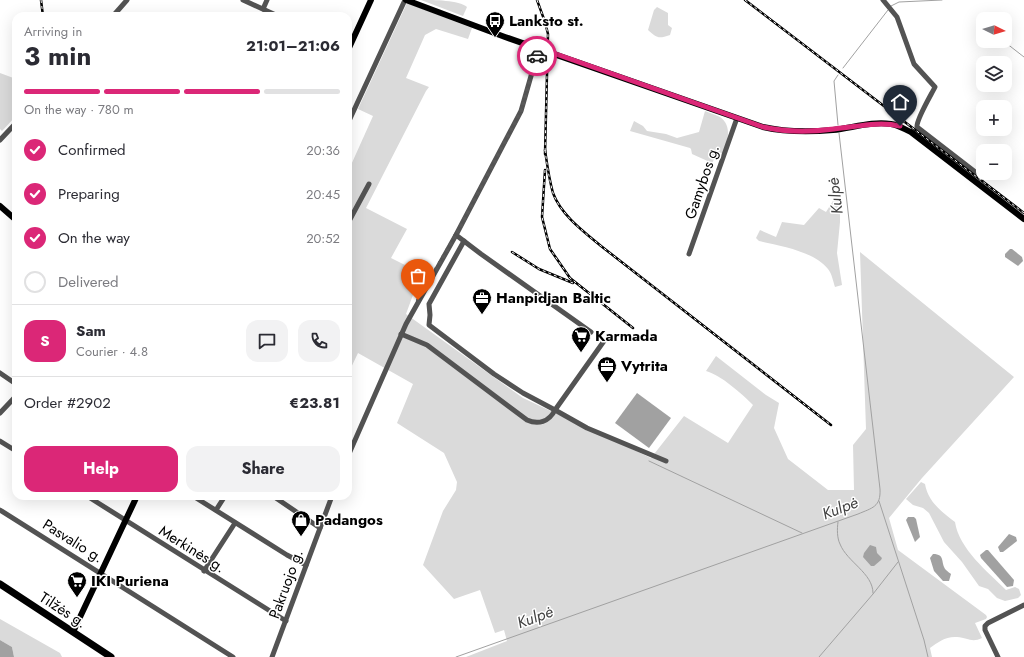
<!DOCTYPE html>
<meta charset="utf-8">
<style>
:root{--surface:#fff;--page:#f2f2f3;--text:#2b2b33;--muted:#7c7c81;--line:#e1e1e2;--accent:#db2777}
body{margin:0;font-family:Jost,sans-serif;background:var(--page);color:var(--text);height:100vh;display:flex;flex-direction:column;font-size:15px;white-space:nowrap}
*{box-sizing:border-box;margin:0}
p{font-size:13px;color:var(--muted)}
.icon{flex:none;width:22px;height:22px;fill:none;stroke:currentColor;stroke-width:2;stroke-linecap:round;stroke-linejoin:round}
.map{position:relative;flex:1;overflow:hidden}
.panel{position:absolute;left:12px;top:12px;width:340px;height:488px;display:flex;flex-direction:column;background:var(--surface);border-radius:12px;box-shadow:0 4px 16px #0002}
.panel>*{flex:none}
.needle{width:26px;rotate:95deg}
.fabs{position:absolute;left:976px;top:12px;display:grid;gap:8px}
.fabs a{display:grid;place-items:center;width:36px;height:36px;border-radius:8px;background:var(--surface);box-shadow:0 4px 16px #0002;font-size:20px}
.pin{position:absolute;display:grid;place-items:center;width:34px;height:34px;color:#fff;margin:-41px -17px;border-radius:50% 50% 50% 0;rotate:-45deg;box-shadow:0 0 4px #0007}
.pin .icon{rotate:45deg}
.courier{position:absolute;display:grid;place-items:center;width:40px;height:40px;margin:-20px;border:3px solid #db2777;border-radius:50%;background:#fff;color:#222;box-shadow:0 1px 5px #0007}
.overview em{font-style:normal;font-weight:700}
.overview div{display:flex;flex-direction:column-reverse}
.overview{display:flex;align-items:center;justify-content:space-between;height:68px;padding:0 12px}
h1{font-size:26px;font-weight:700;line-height:30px}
.bar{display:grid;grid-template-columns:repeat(4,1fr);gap:6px 4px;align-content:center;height:48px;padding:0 12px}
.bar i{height:5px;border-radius:3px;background:var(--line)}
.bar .on{background:var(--accent)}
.bar p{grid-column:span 4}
.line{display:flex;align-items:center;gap:10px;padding:0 12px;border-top:1px solid var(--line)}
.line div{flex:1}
.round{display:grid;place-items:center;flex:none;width:42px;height:42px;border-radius:12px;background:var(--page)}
ol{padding:0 12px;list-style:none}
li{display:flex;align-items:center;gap:12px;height:44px}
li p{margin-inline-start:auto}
li .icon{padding:4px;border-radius:50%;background:var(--accent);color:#fff;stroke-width:4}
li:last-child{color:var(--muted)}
li i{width:22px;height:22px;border:2px solid var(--line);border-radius:50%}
.button{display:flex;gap:8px;margin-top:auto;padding:8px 12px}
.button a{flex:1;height:46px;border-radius:12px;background:var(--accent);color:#fff;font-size:16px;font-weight:700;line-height:46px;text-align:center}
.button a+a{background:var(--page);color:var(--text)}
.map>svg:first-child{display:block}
.green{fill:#dadada}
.water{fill:#a1a1a1}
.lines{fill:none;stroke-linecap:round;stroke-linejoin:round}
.stream{stroke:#a1a1a1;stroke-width:1}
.minor{stroke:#535353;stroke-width:5}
.major{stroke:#000;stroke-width:6}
.highway{stroke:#000;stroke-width:7}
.rail-casing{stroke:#000;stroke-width:2.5}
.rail{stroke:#fff;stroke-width:1;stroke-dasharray:3;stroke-linecap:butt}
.done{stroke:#595959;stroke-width:4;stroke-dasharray:0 7.2}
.route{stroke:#db2777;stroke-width:5}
.labels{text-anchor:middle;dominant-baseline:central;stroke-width:3;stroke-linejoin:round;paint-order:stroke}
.poi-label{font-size:15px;font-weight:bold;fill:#000;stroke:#fff;text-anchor:start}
.street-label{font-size:15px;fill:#000;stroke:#fff}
.water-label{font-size:16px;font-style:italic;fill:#424242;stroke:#fff}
</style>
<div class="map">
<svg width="1024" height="657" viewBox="0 0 1024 657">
<rect width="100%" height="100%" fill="#fff"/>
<g class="green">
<path d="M421,0C434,0 459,0 467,7L463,16Z"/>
<path d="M407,3L472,28L468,39L436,29L425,35L406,78L429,87L426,91L366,208L407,229L391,258L421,273L406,314L523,398L651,458L684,416L728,443L753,405C742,394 721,375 706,371L716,356L766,395L779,403L774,428L788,459L828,490H854L853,445L866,429L860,252L1014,377L922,478L889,518L898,550L986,615L987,617L986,619L975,623L982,638C972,643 968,638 957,637C946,636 938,642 930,648L932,657H466L507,641L504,630L495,633L480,590L454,599L423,565L443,511L456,490L457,482L444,453L397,423L413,384L358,353L348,374V164L351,165L373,116L358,109Z"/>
<path d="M657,7L668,13V25L672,28L670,35C658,39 657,38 648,30L654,10Z"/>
<path d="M0,73L16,79V116L2,131L0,129Z"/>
<path d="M705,111C710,113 716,115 720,117C733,126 727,142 724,154L718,152L712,163L692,154L691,149L690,148L630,131L634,121L643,126L647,131L666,134L677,138L699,132Z"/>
<path d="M836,196L840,197V222L837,253L842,285L835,287C833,281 832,274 828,269C814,251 780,246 759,241L756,238L760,230L776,237L782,222L804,225L819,208L826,212Z"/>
<path d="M921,482L925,484C928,502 942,512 955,522C959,549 988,572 1006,590L1015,587L1019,589L1021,595L1018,598L1005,601L997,598L988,589L979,586L962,562L944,542L929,513L923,508L913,505L906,499Z"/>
<path d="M0,619L60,653L62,657H14L12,647L0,640Z"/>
</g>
<g class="water">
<path d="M1010,249H1012L1022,257L1023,261L1018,266L1005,257V254Z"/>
<path d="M637,393L671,418L649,448L615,423Z"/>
<path d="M908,517H914L916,519L920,537L915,542L906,520Z"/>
<path d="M1009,534L1016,537L1017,541L1003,552H1000L998,547Z"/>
<path d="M870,545L876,547L877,553L882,558L881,560L874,566H871L863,557L864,553Z"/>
<path d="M986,550H988L1014,580L1013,586L1007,587L981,558L980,555Z"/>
<path d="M933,554C946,554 940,563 946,570C948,572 950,573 951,574L949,581H943L934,571L930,558Z"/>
<path d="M0,640L12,647L14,657H0Z"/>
</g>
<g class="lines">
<g class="stream">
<path d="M891,6L899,2L942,0"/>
<path d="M1006,43L1024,57"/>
<path d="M843,68L888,10"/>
<path d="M838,75L834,81L838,125"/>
<path d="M649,461L802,533"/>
<path d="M879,501L924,640L928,657"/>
<path d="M838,522C837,529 837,538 840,544C847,562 873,573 873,593"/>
<path d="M456,657L858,514C872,508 881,507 880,489L839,133"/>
<path d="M819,657L873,594L898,562"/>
</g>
<g class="minor">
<path d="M243,0L278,16"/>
<path d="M883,0L897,17L914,64L935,87C931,95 916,120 917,127L983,178"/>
<path d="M263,9L267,0"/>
<path d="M113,16L127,0"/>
<path d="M348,123L405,0"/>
<path d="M0,140L16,123"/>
<path d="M348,223L369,184"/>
<path d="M456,235L481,254L591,332"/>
<path d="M464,241L429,304L430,315L429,325L494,374L523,393L555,410L604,341"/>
<path d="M689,254L737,118"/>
<path d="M401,334L427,345L527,420C538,425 549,422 555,410L587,428L666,461"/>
<path d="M0,373L16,384"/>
<path d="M0,413L16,396"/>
<path d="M0,441L16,451"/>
<path d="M348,456L406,324L456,235L521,111L539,48"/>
<path d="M87,496L286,621"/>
<path d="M193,496L287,555L306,565"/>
<path d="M273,496L320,528"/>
<path d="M0,510L233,657"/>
<path d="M216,510L225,496"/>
<path d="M204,571L235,523"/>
<path d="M272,657L332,496"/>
<path d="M998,657L985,630V626L988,623L1024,605"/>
</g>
<g class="major">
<path d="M406,0L505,37L763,127C785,132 810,132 833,130C852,128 872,121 891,124C898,125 904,129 911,132L1024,219"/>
<path d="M348,50L371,0"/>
<path d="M0,206L16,220"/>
<path d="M73,632L137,496"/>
</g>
<path class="highway" d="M0,584L111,657"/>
<g class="rail-casing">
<g id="rail">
<path d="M41,0L43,16"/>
<path d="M537,0L545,22L548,34L545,154"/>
<path d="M745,0L1024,213"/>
<path d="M545,150C547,164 549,179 553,193C561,215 584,232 601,246L831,425"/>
<path d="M545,170L542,217L550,249L570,278L633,328"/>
<path d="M512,252L539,269L573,283"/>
</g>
</g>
<use href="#rail" class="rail"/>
</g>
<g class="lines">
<path class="done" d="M418,300L456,235L521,111L537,56"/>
<path class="route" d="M537,56L539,48L763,127C785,132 811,132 834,129C856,127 878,121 900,126"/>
</g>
<defs>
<g id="bus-pin" transform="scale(1)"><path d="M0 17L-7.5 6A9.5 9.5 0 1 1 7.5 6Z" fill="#000" stroke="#fff"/><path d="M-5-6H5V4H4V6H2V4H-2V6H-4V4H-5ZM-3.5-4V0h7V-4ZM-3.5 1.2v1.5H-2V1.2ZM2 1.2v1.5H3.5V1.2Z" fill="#fff"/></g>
<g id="office-pin" transform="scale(1)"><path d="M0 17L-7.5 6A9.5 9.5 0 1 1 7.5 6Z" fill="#000" stroke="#fff"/><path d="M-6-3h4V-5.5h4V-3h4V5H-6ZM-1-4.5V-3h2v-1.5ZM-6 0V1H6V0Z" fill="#fff"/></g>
<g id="supermarket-pin" transform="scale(1)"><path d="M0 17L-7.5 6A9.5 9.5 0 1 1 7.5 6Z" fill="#000" stroke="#fff"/><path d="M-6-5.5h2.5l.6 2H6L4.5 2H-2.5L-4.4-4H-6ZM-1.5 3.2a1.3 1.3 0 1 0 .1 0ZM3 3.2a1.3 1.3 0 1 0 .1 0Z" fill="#fff"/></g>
<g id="shop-pin" transform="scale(1)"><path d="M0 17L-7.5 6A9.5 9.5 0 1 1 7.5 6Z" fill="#000" stroke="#fff"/><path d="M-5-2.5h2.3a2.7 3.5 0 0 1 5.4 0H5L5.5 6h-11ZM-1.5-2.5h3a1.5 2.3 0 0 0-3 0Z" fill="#fff"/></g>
</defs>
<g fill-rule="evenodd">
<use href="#bus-pin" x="495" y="21"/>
<use href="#office-pin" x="482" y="298"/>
<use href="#supermarket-pin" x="581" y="336"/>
<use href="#office-pin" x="607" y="366"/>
<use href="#shop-pin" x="301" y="520"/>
<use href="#supermarket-pin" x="77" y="581"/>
</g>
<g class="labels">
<g class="poi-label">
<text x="509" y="21">Lanksto st.</text>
<text x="496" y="298">Hanpidjan Baltic</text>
<text x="595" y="336">Karmada</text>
<text x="621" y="366">Vytrita</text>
<text x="315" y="520">Padangos</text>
<text x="91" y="581">IKI Puriena</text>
</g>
<g class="street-label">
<text transform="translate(702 182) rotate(-71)">Gamybos g.</text>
<text transform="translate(73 541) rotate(32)">Pasvalio g.</text>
<text transform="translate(192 549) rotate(32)">Merkinės g.</text>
<text transform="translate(286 584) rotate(-70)">Pakruojo g.</text>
<text transform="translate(63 610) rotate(33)">Tilžės g.</text>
</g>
<g class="water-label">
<text transform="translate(835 196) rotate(-97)">Kulpė</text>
<text transform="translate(840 508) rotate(-21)">Kulpė</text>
<text transform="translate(535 617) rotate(-20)">Kulpė</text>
</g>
</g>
</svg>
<div class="fabs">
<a><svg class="needle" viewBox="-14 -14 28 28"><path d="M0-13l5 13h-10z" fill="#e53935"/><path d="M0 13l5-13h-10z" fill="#7c7c81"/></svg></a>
<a><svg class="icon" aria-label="layers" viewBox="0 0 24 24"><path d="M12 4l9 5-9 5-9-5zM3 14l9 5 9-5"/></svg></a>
<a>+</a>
<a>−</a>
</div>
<div class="pin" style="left:418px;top:300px;background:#ea580c"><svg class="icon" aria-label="bag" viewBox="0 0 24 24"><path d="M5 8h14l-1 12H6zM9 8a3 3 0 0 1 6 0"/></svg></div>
<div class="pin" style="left:900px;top:126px;background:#1f2937"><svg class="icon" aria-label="home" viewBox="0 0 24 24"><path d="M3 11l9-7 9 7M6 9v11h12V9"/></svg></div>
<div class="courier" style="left:537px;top:56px"><svg class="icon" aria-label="car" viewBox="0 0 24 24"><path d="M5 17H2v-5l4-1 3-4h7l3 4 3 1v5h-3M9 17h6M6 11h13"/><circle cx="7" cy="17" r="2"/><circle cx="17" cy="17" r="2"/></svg></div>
<section class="panel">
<div class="overview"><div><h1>3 min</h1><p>Arriving in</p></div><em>21:01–21:06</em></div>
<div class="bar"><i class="on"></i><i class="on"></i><i class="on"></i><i></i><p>On the way · 780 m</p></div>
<ol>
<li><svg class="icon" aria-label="check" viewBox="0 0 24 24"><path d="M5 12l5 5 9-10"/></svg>Confirmed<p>20:36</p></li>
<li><svg class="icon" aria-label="check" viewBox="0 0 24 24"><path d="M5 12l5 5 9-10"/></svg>Preparing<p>20:45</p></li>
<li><svg class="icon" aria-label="check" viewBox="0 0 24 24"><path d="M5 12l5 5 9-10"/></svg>On the way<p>20:52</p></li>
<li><i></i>Delivered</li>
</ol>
<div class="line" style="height:72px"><b class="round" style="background:var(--accent);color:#fff">S</b><div><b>Sam</b><p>Courier · 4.8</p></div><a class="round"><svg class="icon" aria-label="chat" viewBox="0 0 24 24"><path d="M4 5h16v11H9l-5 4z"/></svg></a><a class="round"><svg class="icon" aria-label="phone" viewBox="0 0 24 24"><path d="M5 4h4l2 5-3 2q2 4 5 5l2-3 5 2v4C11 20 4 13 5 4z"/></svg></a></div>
<div class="line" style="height:52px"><div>Order #2902</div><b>€23.81</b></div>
<div class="button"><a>Help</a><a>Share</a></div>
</section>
</div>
